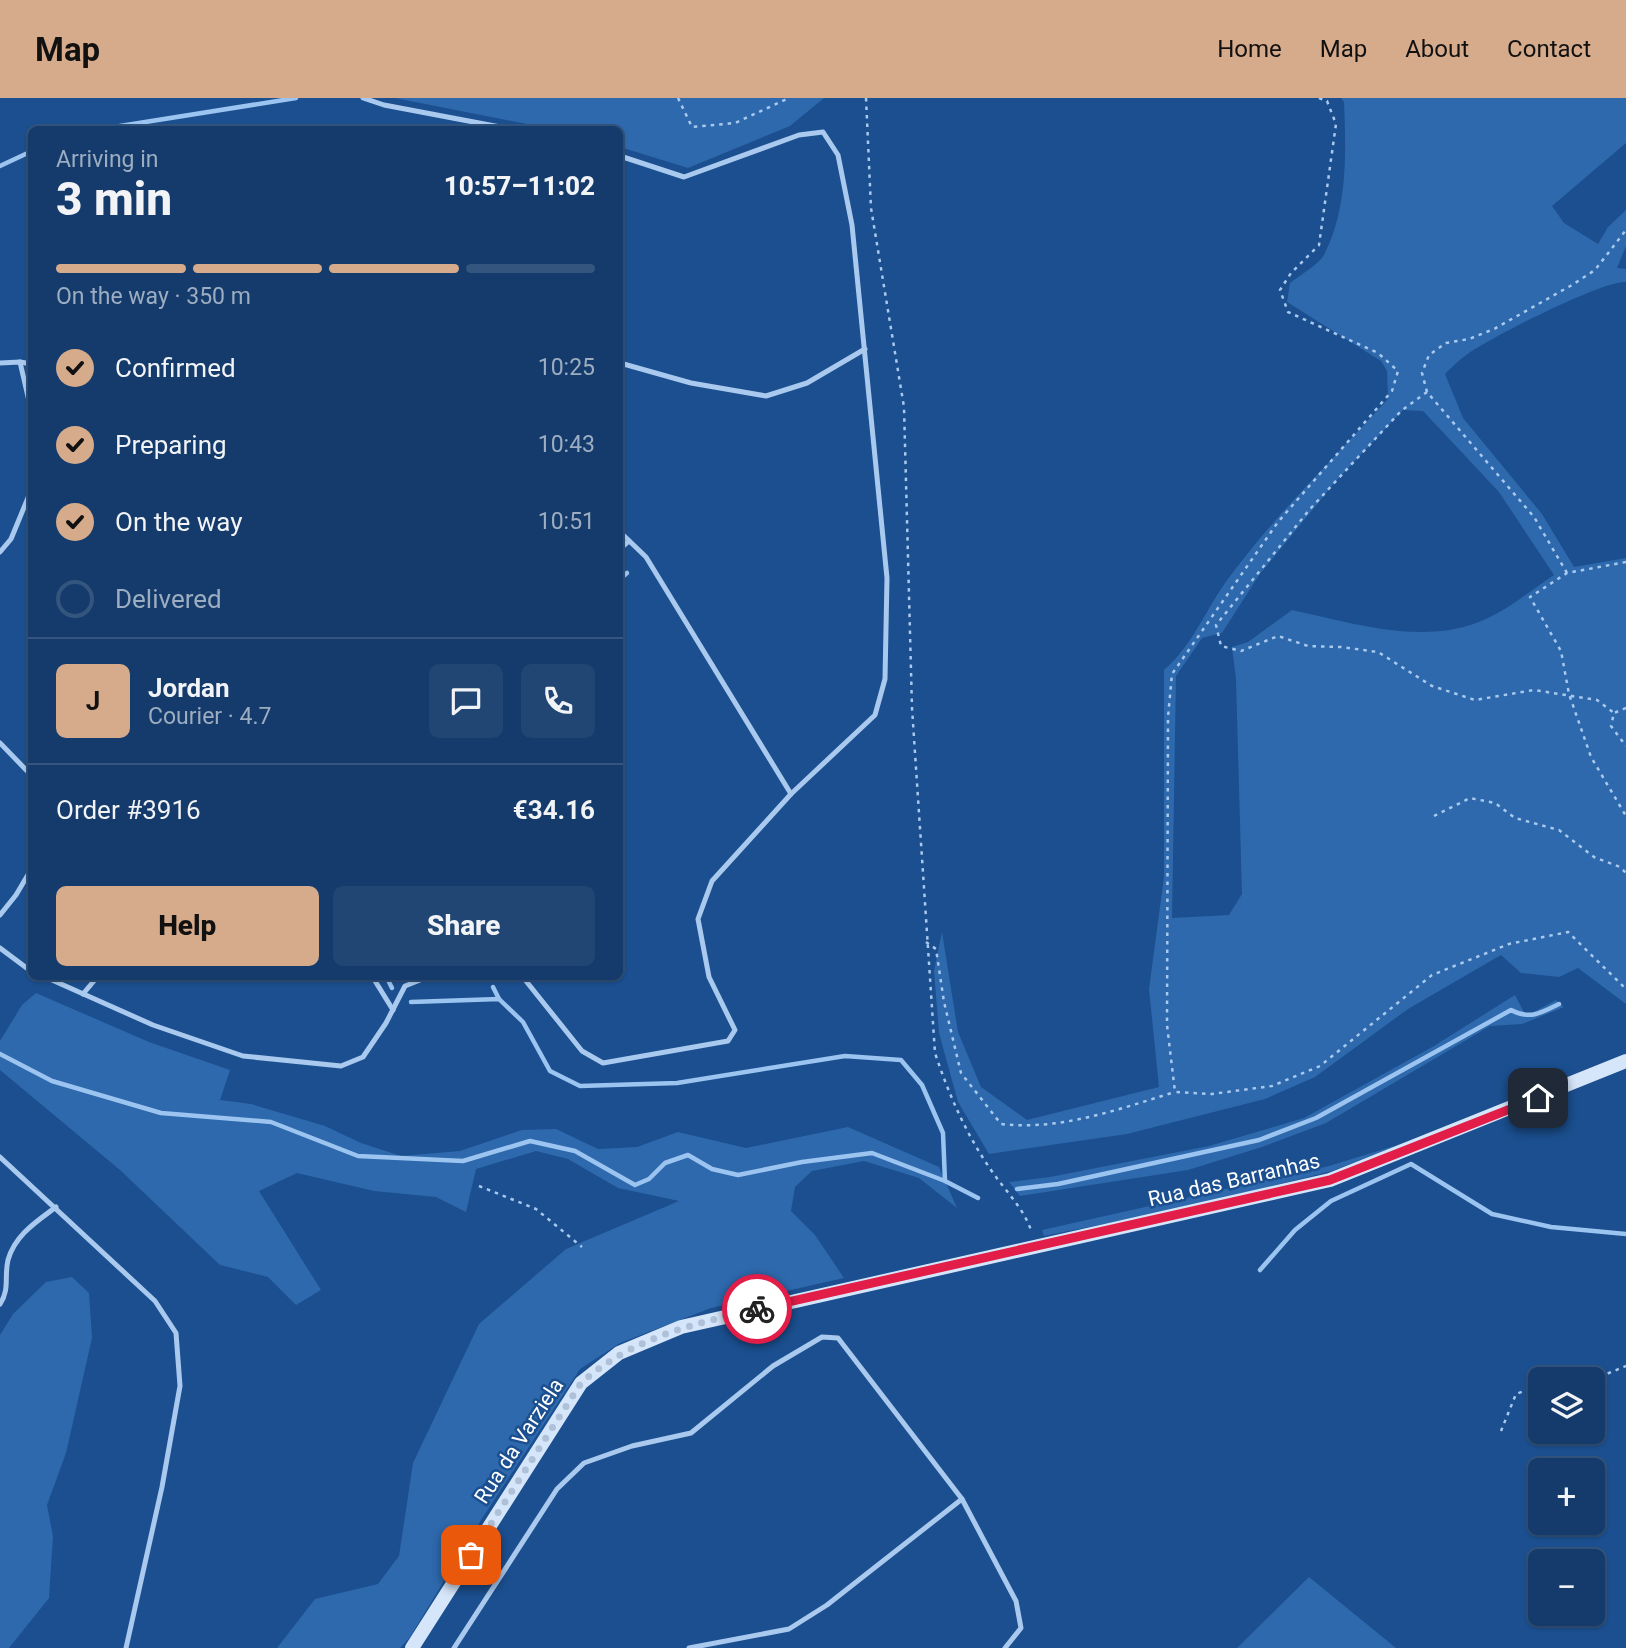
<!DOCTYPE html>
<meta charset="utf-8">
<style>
:root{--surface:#143b6b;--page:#214673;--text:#f1f3f6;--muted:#9dadc1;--line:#33557e;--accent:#d6ab8b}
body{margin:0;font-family:Roboto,sans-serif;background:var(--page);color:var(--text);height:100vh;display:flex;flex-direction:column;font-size:26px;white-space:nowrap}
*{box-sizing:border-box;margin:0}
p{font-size:23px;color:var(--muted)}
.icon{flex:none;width:38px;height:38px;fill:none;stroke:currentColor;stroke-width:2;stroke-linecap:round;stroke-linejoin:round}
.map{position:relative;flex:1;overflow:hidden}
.sheet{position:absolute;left:28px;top:28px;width:595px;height:854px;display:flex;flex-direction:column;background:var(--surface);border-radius:10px;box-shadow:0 2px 5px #0004,0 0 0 2px var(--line)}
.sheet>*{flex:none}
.buttons{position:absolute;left:1528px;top:1269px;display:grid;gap:14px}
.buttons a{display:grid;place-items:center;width:77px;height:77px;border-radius:10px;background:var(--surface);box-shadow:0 2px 5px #0004,0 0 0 2px var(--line);font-size:35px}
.pin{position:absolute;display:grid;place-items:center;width:60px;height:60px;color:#fff;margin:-30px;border-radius:14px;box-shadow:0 4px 10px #0006}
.courier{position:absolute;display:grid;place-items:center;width:70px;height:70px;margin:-35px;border:5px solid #e11d48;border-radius:50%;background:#fff;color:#222;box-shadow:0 2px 9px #0007}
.head em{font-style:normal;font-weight:800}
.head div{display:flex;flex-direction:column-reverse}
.head{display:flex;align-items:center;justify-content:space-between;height:119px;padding:0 28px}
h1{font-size:46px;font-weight:800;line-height:52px}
.bar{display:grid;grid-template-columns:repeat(4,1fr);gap:10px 7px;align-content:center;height:84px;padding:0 28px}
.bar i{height:9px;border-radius:5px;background:var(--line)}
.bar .active{background:var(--accent)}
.bar p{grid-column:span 4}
.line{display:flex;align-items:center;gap:18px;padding:0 28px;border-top:2px solid var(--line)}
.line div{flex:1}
.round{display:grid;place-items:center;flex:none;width:74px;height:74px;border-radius:10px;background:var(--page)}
ol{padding:0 28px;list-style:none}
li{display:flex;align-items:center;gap:21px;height:77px}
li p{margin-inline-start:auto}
li .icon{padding:7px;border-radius:50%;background:var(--accent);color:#111;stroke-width:4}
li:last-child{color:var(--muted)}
li i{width:38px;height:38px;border:4px solid var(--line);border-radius:50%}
.action{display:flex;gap:14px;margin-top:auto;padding:14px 28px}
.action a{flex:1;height:80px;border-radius:10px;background:var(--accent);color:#111;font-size:28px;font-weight:800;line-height:80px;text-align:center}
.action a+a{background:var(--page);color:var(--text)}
header{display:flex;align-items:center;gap:42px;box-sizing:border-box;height:98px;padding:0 35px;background:var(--accent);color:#111}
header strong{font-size:33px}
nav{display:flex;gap:38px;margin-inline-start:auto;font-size:24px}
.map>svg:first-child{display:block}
.green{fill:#2e69ad;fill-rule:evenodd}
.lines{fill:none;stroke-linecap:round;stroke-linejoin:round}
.stream{stroke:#9cc4f0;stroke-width:4.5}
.path{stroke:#a9c9ee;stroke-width:2.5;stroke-dasharray:3.5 5;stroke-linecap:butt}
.lane{stroke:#a9c9ee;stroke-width:5}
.secondary{stroke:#d6e6fa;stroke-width:14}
.done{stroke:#afc1d8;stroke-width:7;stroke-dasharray:0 12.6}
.route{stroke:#e11d48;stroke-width:9}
.labels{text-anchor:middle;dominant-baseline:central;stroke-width:5;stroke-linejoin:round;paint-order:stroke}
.street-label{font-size:21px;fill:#fff;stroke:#1b4f8f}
</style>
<header>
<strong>Map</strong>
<nav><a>Home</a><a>Map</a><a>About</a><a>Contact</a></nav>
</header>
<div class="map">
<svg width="1626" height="1550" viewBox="0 0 1626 1550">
<rect width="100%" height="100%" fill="#1b4f8f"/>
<g class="green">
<path d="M395,0H824L790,28L688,70L620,49V32L552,31Z"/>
<path d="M1341,0H1626V45L1552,108L1564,125L1598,146L1608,129L1626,112V148L1617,170L1626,171V184C1603,182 1487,241 1465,258C1458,263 1451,270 1445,276L1463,320L1542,416L1574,469L1626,460V906L1578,870L1559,879L1521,875L1501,857L1408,911L1315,979L1265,1001L1127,1036L989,1056L958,1004L939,935L934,873L942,834L958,934L981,989L1027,1022L1159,989L1149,891L1164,779V572C1191,549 1205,514 1225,485C1273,419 1333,361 1388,301L1387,273L1381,263L1287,204L1290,185C1300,177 1318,167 1324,157C1348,111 1346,54 1344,4ZM1403,312L1423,313L1499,394L1554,477C1533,491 1510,510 1486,521C1426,549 1353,525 1292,512L1248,544L1232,549L1236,581L1242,796L1229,817L1172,820L1176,578L1202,540L1222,535L1259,477L1336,383Z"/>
<path d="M36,895L149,944L230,972L220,1002L251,1006L325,1028L361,1045L401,1058L460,1053L522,1032L556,1031L598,1051L637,1049L678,1034L746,1050L848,1029L939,1069L957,1110L919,1080L864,1063L812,1073L795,1089L791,1113L815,1137L844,1180L711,1210L620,1245L580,1271L481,1422L410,1539L400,1550H277L315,1501L378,1486L399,1458L413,1365L479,1226L566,1151L679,1103L618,1090L568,1061L536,1053L476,1071L466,1114L436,1099L374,1093L297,1075L259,1093L321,1192L296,1207L268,1179L220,1167L120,1072L0,972V943L22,907Z"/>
<path d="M1515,897L1526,918L1556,902L1564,909L1522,926L1490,928L1326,1025L1262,1049L1188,1072L1020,1098L1009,1084L1050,1079L1209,1048L1304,1020L1434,948Z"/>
<path d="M1407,1044L1332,1073L1193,1108L1044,1138L1042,1132L1329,1068Z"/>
<path d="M72,1179L89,1195L92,1240L66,1355L47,1407L53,1438L49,1500L9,1550H0V1237L13,1216L46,1184Z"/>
<path d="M1309,1479L1396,1550H1237Z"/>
</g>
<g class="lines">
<g class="stream">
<path d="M95,32L296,0"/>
<path d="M0,68L32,53"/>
<path d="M620,481L627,475"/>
<path d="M386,878L392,890"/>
<path d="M493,889L499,901"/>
<path d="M411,904L499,901L523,924L550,973L580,988L677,985L845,958L901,962L922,987L943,1035L945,1083"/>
<path d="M0,956L52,983L161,1015L271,1024L358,1058L463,1063L530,1043L575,1053L635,1087L649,1081L665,1065L688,1057L712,1071L738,1077L802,1064L872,1055L945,1083L978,1100"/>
<path d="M1017,1091L1058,1086L1259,1042L1316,1020L1511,912C1530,922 1541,915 1559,906"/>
<path d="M1260,1172L1295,1132L1331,1103L1411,1066L1492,1116L1551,1129L1626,1136"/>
</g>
<g class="path">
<path d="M678,0L692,29L735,25L789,0"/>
<path d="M866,0L871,110L904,309L912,610L935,955C949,997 966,1036 991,1072C1006,1094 1024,1110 1032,1135"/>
<path d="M1319,0L1327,3L1336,26L1319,147L1291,175L1280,192L1288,214L1378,255L1398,273L1392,293L1278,424L1172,576L1168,619L1167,927L1175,994L1212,996L1272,988L1320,968L1432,877L1509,846L1568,834L1626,891"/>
<path d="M1427,294L1401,313L1310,411L1216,527L1221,548L1241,553L1278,538L1308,548L1341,549L1378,554L1432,588L1475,602L1534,592L1597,602L1614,615"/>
<path d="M1626,464L1567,475L1530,499L1561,553L1569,596L1591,659L1626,718"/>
<path d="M1567,475L1534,419L1427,294L1422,275L1429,257L1446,245L1469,241L1494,231L1572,187L1595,172L1626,132"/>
<path d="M1626,610L1614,615L1611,628L1626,648"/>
<path d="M1434,718L1470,700L1495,705L1515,720L1559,732L1594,759L1620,769L1626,775"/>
<path d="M926,844L936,851L944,904L961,975L1001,1026C1060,1033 1119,1011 1175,994"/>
<path d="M479,1088L536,1111L582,1149"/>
<path d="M1592,1282L1626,1268"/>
<path d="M1501,1333L1516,1296L1540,1287"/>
</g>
<g class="lane">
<path d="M363,0L384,7L516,32"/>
<path d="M20,264L32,316"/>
<path d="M0,265L20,264L32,266"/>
<path d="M620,265L691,285L766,298L807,285L865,251"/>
<path d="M620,434L646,459L791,696"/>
<path d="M620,451L629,443"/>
<path d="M0,454L11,441L32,390"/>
<path d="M0,645L32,678"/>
<path d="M0,817L16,797L32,770"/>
<path d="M0,850L32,874"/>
<path d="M43,878L153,927L243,958L341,968L363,959L386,925L405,888L430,878"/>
<path d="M372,878L393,912"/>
<path d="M522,878L582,953L603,965L728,943L735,932L709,879L698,821L712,783L791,696L875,617L885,581L887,480L852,127L838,57L823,34L799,37L684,79L620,58"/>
<path d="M83,896L98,878"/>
<path d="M0,1059L155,1203L176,1235L180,1288L162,1389L126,1550"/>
<path d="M0,1206C10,1191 4,1179 8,1162C15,1137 36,1124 56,1109"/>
<path d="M454,1550L557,1391L584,1365L632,1348L691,1335L773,1268L822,1239L838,1240L962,1401L1016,1503L1021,1530L1005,1550"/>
<path d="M689,1550L789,1531L827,1507L962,1401"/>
</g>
<path class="secondary" d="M412,1550L581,1285L619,1255L681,1229L1330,1082L1626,963"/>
</g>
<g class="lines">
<path class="done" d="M471,1457L581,1285C632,1240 692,1226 757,1211"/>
<path class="route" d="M757,1211L1330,1082L1538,1000"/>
</g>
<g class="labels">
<g class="street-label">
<text transform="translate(1234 1082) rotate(-13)">Rua das Barranhas</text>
<text transform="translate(519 1343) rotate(-57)">Rua da Varziela</text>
</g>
</g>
</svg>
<div class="buttons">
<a><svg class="icon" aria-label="layers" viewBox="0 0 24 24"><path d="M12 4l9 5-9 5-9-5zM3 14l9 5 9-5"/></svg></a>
<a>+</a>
<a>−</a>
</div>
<div class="pin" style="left:471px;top:1457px;background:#ea580c"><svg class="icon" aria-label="bag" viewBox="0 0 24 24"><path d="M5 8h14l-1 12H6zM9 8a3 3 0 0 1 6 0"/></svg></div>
<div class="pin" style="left:1538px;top:1000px;background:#1f2937"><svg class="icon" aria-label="home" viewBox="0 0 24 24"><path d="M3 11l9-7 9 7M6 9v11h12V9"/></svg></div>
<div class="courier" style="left:757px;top:1211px"><svg class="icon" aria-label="bike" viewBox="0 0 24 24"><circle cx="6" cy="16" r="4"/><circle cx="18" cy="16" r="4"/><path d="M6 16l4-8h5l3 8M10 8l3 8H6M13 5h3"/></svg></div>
<section class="sheet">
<div class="head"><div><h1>3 min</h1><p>Arriving in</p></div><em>10:57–11:02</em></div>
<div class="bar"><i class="active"></i><i class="active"></i><i class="active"></i><i></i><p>On the way · 350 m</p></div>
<ol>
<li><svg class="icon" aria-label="check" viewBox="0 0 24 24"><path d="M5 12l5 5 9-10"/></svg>Confirmed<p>10:25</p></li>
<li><svg class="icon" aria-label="check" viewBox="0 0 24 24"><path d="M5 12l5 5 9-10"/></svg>Preparing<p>10:43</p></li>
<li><svg class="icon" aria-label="check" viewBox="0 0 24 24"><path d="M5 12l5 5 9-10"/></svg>On the way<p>10:51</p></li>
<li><i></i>Delivered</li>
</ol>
<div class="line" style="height:126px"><b class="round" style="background:var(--accent);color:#111">J</b><div><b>Jordan</b><p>Courier · 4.7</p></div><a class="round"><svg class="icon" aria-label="chat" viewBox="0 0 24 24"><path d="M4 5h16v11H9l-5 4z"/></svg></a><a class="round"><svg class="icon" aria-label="phone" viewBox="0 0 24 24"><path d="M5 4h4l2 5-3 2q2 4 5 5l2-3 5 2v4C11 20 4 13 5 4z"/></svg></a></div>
<div class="line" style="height:91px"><div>Order #3916</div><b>€34.16</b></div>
<div class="action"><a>Help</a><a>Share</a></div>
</section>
</div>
